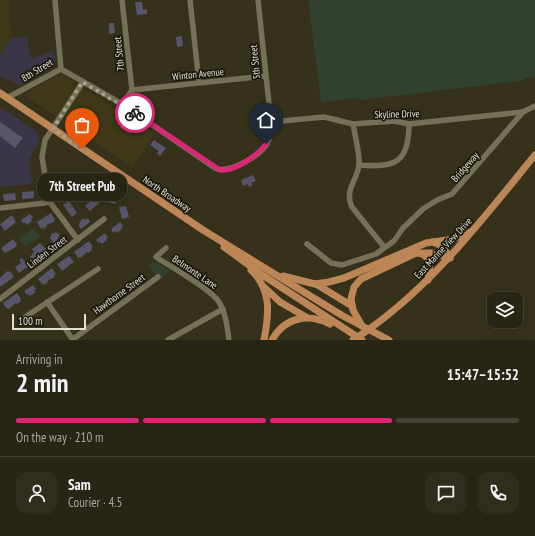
<!DOCTYPE html>
<meta charset="utf-8">
<style>
:root{--surface:#282514;--page:#302d1d;--text:#f1f3f6;--muted:#a5a5a0;--line:#444234;--accent:#db2777}
body{margin:0;font-family:"PT Sans Narrow",sans-serif;background:var(--page);color:var(--text);height:100vh;display:flex;flex-direction:column;font-size:15px;white-space:nowrap}
*{box-sizing:border-box;margin:0}
p{font-size:13px;color:var(--muted)}
.icon{flex:none;width:22px;height:22px;fill:none;stroke:currentColor;stroke-width:2;stroke-linecap:round;stroke-linejoin:round}
.map{position:relative;height:340px;overflow:hidden}
.panel{display:flex;flex-direction:column;background:var(--surface);flex:1}
.panel>*{flex:none}
.controls{position:absolute;left:487px;top:292px;display:grid;gap:8px}
.controls a{display:grid;place-items:center;width:36px;height:36px;border-radius:8px;background:var(--surface);box-shadow:0 4px 16px #0002,0 0 0 1px var(--line);font-size:20px}
.scale{position:absolute;left:12px;bottom:10px;width:74px;box-sizing:border-box;padding-left:4px;border:2px solid #e2e0d1;border-top:0;font-size:11px;line-height:14px;white-space:nowrap;color:#e2e0d1;-webkit-text-stroke:3px #1b190f;paint-order:stroke}
.pin{position:absolute;display:grid;place-items:center;width:34px;height:34px;color:#fff;margin:-41px -17px;border-radius:50% 50% 50% 0;rotate:-45deg;box-shadow:0 0 4px #0007}
.pin .icon{rotate:45deg}
.courier{position:absolute;display:grid;place-items:center;width:40px;height:40px;margin:-20px;border:3px solid #db2777;border-radius:50%;background:#fff;color:#222;box-shadow:0 1px 5px #0007}
.bubble{position:absolute;height:28px;border-radius:12px;background:var(--surface);box-shadow:0 4px 16px #0002,0 0 0 1px var(--line);font-size:13px;font-weight:700;line-height:28px;text-align:center}
.summary em{font-style:normal;font-weight:700}
.summary div{display:flex;flex-direction:column-reverse}
.summary{display:flex;align-items:center;justify-content:space-between;height:68px;padding:0 16px}
h1{font-size:26px;font-weight:700;line-height:30px}
.bar{display:grid;grid-template-columns:repeat(4,1fr);gap:6px 4px;align-content:center;height:48px;padding:0 16px}
.bar i{height:5px;border-radius:3px;background:var(--line)}
.bar .current{background:var(--accent)}
.bar p{grid-column:span 4}
.line{display:flex;align-items:center;gap:10px;padding:0 16px;border-top:1px solid var(--line)}
.line div{flex:1}
.round{display:grid;place-items:center;flex:none;width:42px;height:42px;border-radius:12px;background:var(--page)}
.map>svg:first-child{display:block}
.built{fill:#3e3819}
.industrial{fill:#3a3547}
.green{fill:#324030}
.building{fill:#58546b}
.lines{fill:none;stroke-linecap:round;stroke-linejoin:round}
.minor{stroke:#757157;stroke-width:5.5}
.major{stroke:#bc8657;stroke-width:7}
.done{stroke:#a6a391;stroke-width:4;stroke-dasharray:0 7.2}
.route{stroke:#db2777;stroke-width:5}
.labels{text-anchor:middle;dominant-baseline:central;stroke-width:3.5;stroke-linejoin:round;paint-order:stroke}
.street-label{font-size:10px;fill:#e2e0d1;stroke:#1b190f}
</style>
<div class="map">
<svg width="535" height="340" viewBox="0 0 535 340">
<rect width="100%" height="100%" fill="#36311a"/>
<g class="built">
<path d="M0,0H9L12,38L0,55Z"/>
<path d="M61,73L154,134L133,167L23,95Z"/>
</g>
<g class="industrial">
<path d="M27,36L29,56L32,58L54,50L56,63L52,68L20,85L0,76V55L11,38Z"/>
<path d="M0,107L34,129L38,134L39,141L29,161L32,184L0,187Z"/>
</g>
<g class="green">
<path d="M308,0H535V77L525,78L521,81L360,100L359,98L321,102Z"/>
<path d="M33,228L40,237L25,247L19,238Z"/>
<path d="M153,262L158,263L170,271L161,279L157,273L153,272L148,265Z"/>
</g>
<g class="building">
<path d="M135,2H142L143,10L147,9V14L137,15Z"/>
<path d="M109,23H114L115,33L109,34Z"/>
<path d="M182,36L183,46L177,47L176,37Z"/>
<path d="M0,122L23,138L15,148L0,136Z"/>
<path d="M154,140L166,148L160,156L157,153L159,151L150,145Z"/>
<path d="M253,175L256,181L251,183L253,185L249,187L248,184L243,186L241,180Z"/>
<path d="M62,190L65,196L60,199L56,193Z"/>
<path d="M34,191V198L22,199V192Z"/>
<path d="M15,193L16,200L4,201L3,194Z"/>
<path d="M109,195L115,197V199L117,200L115,204L105,201Z"/>
<path d="M95,197L100,202L90,211L85,206Z"/>
<path d="M69,201L77,213L72,217L63,205Z"/>
<path d="M126,206L129,217L122,219L119,207Z"/>
<path d="M51,213L55,219L54,222L46,225L47,226L44,229L43,227L41,229L37,222Z"/>
<path d="M30,214L33,217L31,219L32,221L27,225L25,222L24,224L21,220Z"/>
<path d="M12,215L16,222L5,231L4,230L0,224Z"/>
<path d="M84,218L85,220L88,218L90,222L81,229L78,225L80,224L79,222Z"/>
<path d="M120,222L123,226L121,228L122,229L117,233L116,231L113,233L111,229Z"/>
<path d="M55,232L60,234L55,244L51,242L52,240L50,239L52,233L54,234Z"/>
<path d="M105,233L108,237L106,239L107,240L102,244L100,242L99,243L96,240Z"/>
<path d="M13,239L17,244L16,247L5,253L1,248Z"/>
<path d="M89,241L93,247L91,249L92,250L88,253L87,252L81,258L80,257L78,258L74,252Z"/>
<path d="M40,243L49,252L34,262L30,257L34,252L32,249Z"/>
<path d="M69,256L74,262L62,271L57,264Z"/>
<path d="M22,258L29,266L19,273L15,267L21,263L19,260Z"/>
<path d="M52,268L56,274L54,275L55,277L47,281L48,282L44,285L43,283L42,284L38,279Z"/>
<path d="M7,271L8,272L10,271L14,277L0,287V278Z"/>
<path d="M33,285L36,289L34,290L36,292L30,296L28,294L27,295L24,291Z"/>
<path d="M17,293L21,299L20,300L21,301L17,304L16,303L9,309L8,308L7,309L3,303Z"/>
</g>
<g class="lines">
<g class="minor">
<path d="M190,0L199,82"/>
<path d="M61,69L122,104L215,168C229,175 260,155 267,144C271,137 271,129 271,122L258,0"/>
<path d="M132,90L266,76"/>
<path d="M7,98L61,69L55,0"/>
<path d="M122,104L132,90L122,0"/>
<path d="M271,122L324,117L353,124L394,121L409,124L523,112"/>
<path d="M353,124C355,135 360,155 359,165C357,181 344,190 352,207L384,247"/>
<path d="M359,165C395,168 409,163 409,124"/>
<path d="M0,208L45,203L49,201"/>
<path d="M78,240L49,201L42,157L45,140L83,82"/>
<path d="M307,244L331,263L342,265L376,254L394,241L403,228L423,209L437,200L452,194L523,112L535,106"/>
<path d="M166,248L156,257C171,267 211,289 219,302C226,313 227,327 229,340"/>
<path d="M0,299L104,219"/>
<path d="M47,302L73,340"/>
<path d="M22,319L98,269"/>
<path d="M72,340L158,277"/>
<path d="M168,340L223,309"/>
</g>
<g class="major">
<path d="M0,93L203,230L343,316L389,340"/>
<path d="M433,242L442,246L450,258"/>
<path d="M224,247L264,276L362,340"/>
<path d="M418,253C433,255 430,270 428,280"/>
<path d="M251,270C272,290 269,314 264,340"/>
<path d="M283,276L315,284L329,282L344,278L426,243L454,239L470,232"/>
<path d="M316,284L352,306"/>
<path d="M265,288L280,302L306,317"/>
<path d="M362,326L353,310L351,299L354,287L361,279L416,253H431L450,258"/>
<path d="M272,340C285,317 308,313 330,324"/>
<path d="M353,340C427,293 480,222 535,155"/>
</g>
</g>
<g class="lines">
<path class="done" d="M82,149L53,129L82,82L135,113"/>
<path class="route" d="M135,113L220,170C234,172 257,156 266,144"/>
</g>
<g class="labels">
<g class="street-label">
<text transform="translate(119 54) rotate(-96)">7th Street</text>
<text transform="translate(255 62) rotate(-96)">5th Street</text>
<text transform="translate(37 70) rotate(-31)">8th Street</text>
<text transform="translate(198 74) rotate(-6)">Winton Avenue</text>
<text transform="translate(397 114) rotate(-1)">Skyline Drive</text>
<text transform="translate(465 167) rotate(-49)">Bridgeway</text>
<text transform="translate(167 194) rotate(34)">North Broadway</text>
<text transform="translate(443 248) rotate(-47)">East Marine View Drive</text>
<text transform="translate(47 252) rotate(-37)">Linden Street</text>
<text transform="translate(195 272) rotate(34)">Belmonte Lane</text>
<text transform="translate(119 294) rotate(-36)">Hawthorne Street</text>
</g>
</g>
</svg>
<div class="controls">
<a><svg class="icon" aria-label="layers" viewBox="0 0 24 24"><path d="M12 4l9 5-9 5-9-5zM3 14l9 5 9-5"/></svg></a>
</div>
<div class="scale">100 m</div>
<div class="pin" style="left:82px;top:149px;background:#ea580c"><svg class="icon" aria-label="bag" viewBox="0 0 24 24"><path d="M5 8h14l-1 12H6zM9 8a3 3 0 0 1 6 0"/></svg></div>
<div class="pin" style="left:266px;top:144px;background:#1f2937"><svg class="icon" aria-label="home" viewBox="0 0 24 24"><path d="M3 11l9-7 9 7M6 9v11h12V9"/></svg></div>
<div class="courier" style="left:135px;top:113px"><svg class="icon" aria-label="bike" viewBox="0 0 24 24"><circle cx="6" cy="16" r="4"/><circle cx="18" cy="16" r="4"/><path d="M6 16l4-8h5l3 8M10 8l3 8H6M13 5h3"/></svg></div>
<div class="bubble" style="left:37px;top:173px;width:90px">7th Street Pub</div>
</div>
<section class="panel">
<div class="summary"><div><h1>2 min</h1><p>Arriving in</p></div><em>15:47–15:52</em></div>
<div class="bar"><i class="current"></i><i class="current"></i><i class="current"></i><i></i><p>On the way · 210 m</p></div>
<div class="line" style="height:72px"><a class="round"><svg class="icon" aria-label="person" viewBox="0 0 24 24"><circle cx="12" cy="8" r="4"/><path d="M4 21q1-7 8-7t8 7"/></svg></a><div><b>Sam</b><p>Courier · 4.5</p></div><a class="round"><svg class="icon" aria-label="chat" viewBox="0 0 24 24"><path d="M4 5h16v11H9l-5 4z"/></svg></a><a class="round"><svg class="icon" aria-label="phone" viewBox="0 0 24 24"><path d="M5 4h4l2 5-3 2q2 4 5 5l2-3 5 2v4C11 20 4 13 5 4z"/></svg></a></div>
</section>
